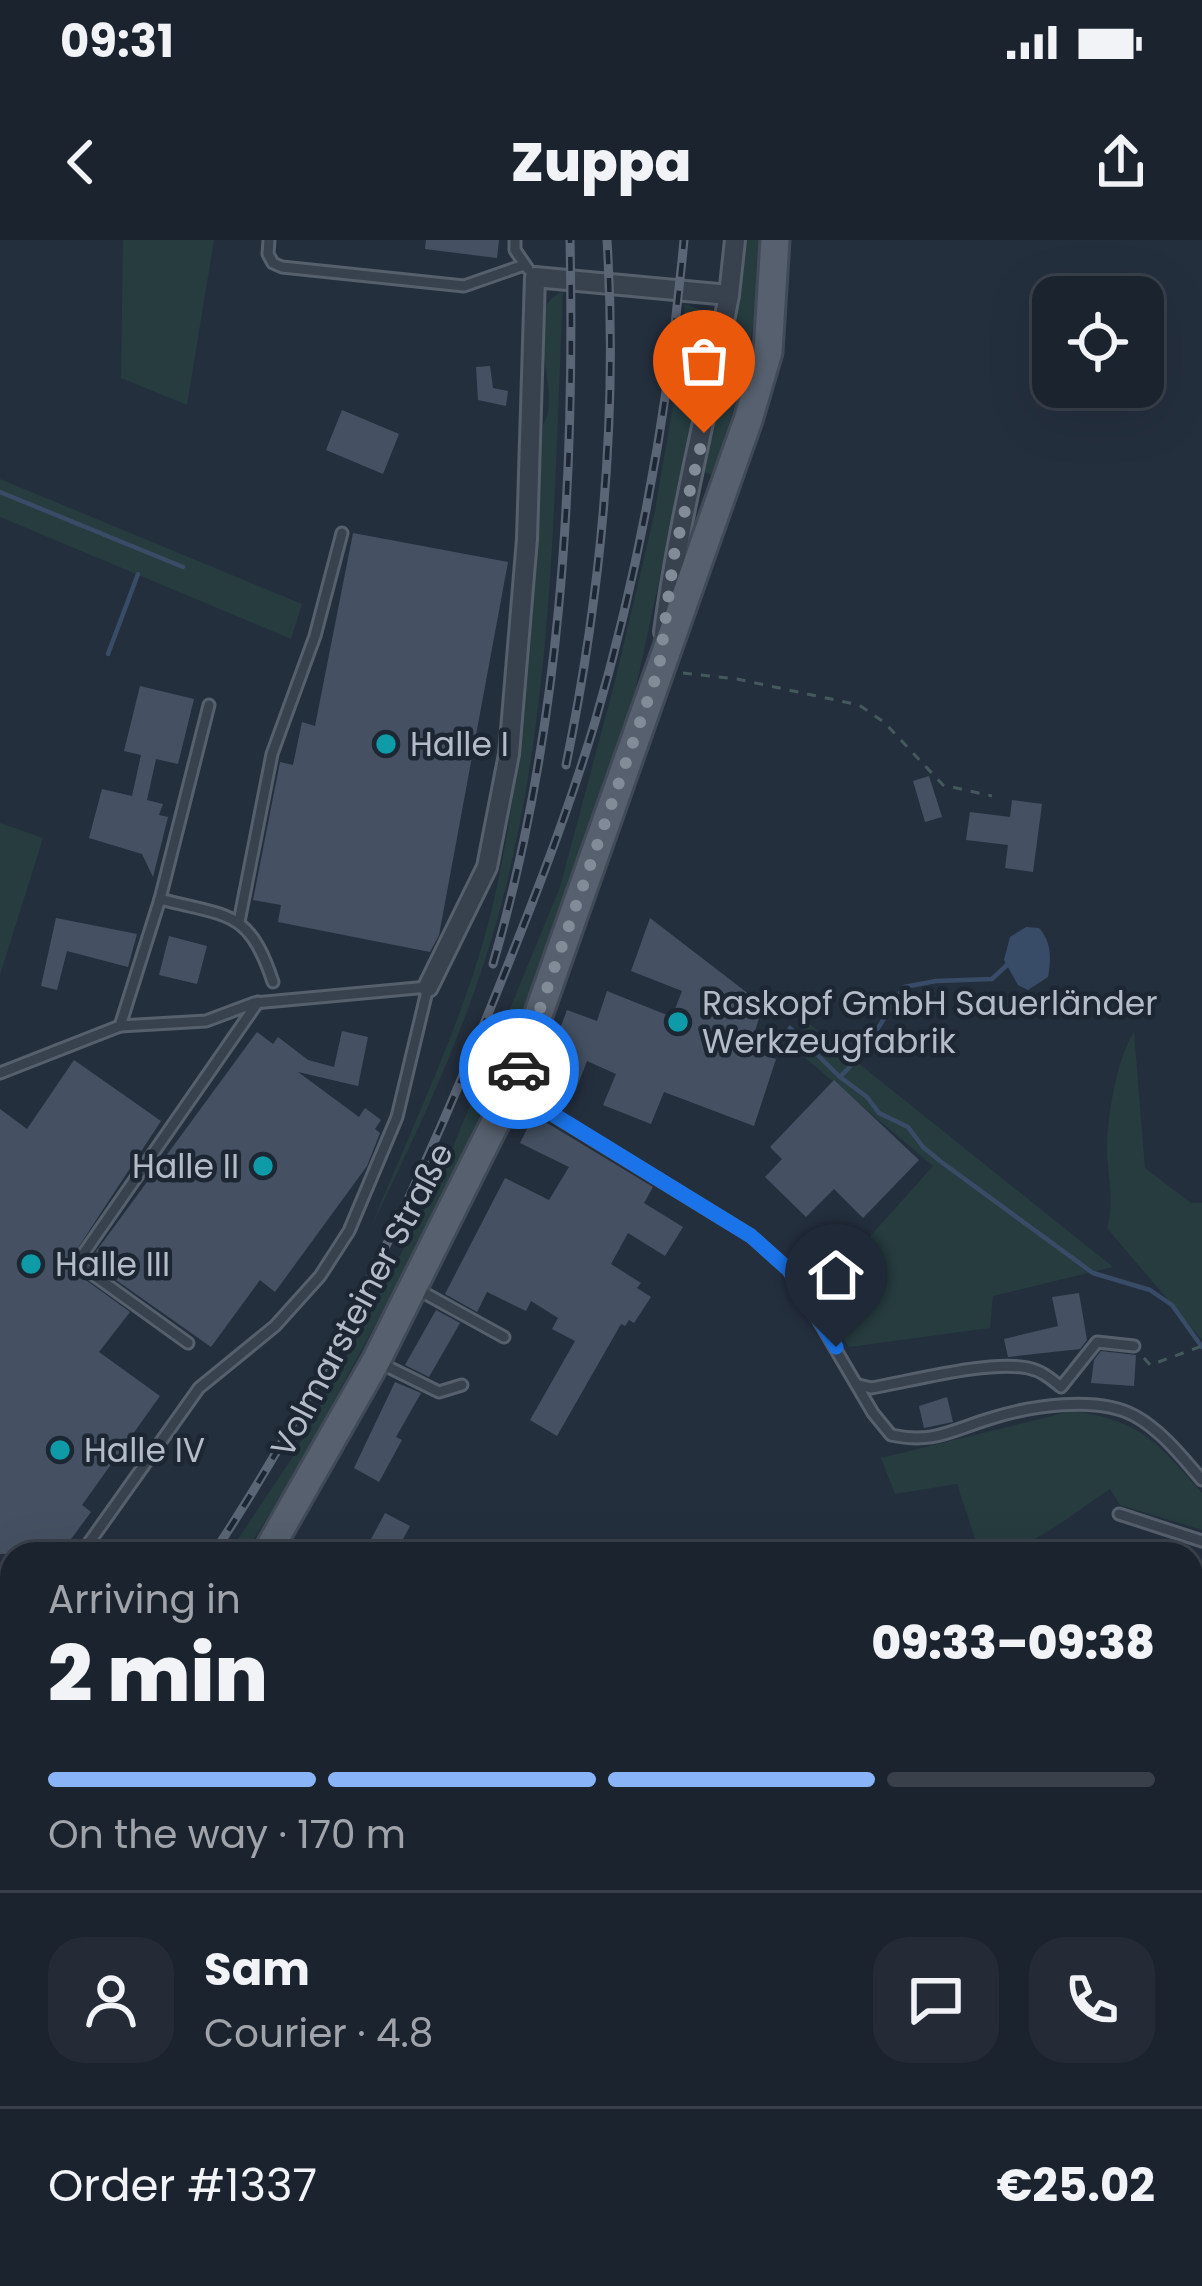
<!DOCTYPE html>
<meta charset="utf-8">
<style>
:root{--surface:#1b232e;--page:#242b36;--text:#f1f3f6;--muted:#a0a4aa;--line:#39404a;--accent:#8ab4f8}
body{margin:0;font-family:Poppins,sans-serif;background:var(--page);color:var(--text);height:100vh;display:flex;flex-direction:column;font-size:45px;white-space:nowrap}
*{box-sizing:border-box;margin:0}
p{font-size:39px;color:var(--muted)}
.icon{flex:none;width:66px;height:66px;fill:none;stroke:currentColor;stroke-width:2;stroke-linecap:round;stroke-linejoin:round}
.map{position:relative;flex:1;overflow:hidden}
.details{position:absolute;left:0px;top:1302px;width:1203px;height:744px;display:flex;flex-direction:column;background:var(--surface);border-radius:36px 36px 0 0;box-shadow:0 12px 48px #0002,0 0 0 3px var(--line)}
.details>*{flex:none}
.controls{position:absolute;left:1032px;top:36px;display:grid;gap:24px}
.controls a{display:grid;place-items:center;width:132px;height:132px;border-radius:24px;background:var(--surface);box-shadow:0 12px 48px #0002,0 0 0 3px var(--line);font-size:60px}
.pin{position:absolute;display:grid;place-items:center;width:102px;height:102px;color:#fff;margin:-123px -51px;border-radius:50% 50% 50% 0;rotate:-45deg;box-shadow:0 0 12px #0007}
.pin .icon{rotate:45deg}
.courier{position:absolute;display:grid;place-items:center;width:120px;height:120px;margin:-60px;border:9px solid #1a73e8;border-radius:50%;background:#fff;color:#222;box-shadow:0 3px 15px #0007}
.summary em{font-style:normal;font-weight:800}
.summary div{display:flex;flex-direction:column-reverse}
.summary{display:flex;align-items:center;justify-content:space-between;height:204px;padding:0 48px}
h1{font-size:78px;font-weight:800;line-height:90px}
.bar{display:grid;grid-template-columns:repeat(4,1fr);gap:18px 12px;align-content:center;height:144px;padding:0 48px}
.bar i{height:15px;border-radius:9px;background:var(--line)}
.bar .selected{background:var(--accent)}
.bar p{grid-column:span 4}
.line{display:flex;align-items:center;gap:30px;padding:0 48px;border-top:3px solid var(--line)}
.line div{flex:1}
.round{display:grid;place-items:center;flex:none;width:126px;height:126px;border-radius:36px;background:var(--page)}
.status{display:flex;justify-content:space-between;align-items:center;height:84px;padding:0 60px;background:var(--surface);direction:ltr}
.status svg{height:33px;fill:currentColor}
header{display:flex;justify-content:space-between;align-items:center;height:156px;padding:0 48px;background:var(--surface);font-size:54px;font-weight:800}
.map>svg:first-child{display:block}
.green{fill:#263c3f}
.water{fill:#394c67}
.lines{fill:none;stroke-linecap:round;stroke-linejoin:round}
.stream{stroke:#394c67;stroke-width:4.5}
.building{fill:#455162}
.service-casing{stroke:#565f6c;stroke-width:15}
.minor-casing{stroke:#565f6c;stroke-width:24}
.primary-casing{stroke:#414a57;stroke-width:33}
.path{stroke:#44595c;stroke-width:3;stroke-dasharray:9 9;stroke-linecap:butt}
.service{stroke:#38414e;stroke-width:9}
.minor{stroke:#38414e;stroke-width:18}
.primary{stroke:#56606e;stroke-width:27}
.rail-casing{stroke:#5a6575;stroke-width:9}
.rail{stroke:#1d2633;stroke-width:4.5;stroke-dasharray:14;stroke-linecap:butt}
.done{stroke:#828b98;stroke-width:12;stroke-dasharray:0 21.6}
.route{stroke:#1a73e8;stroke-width:15}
.culture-dot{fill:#0f9aa8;stroke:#1d2633;stroke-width:4.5}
.labels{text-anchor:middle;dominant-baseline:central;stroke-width:9;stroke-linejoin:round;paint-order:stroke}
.poi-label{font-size:33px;fill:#b4bcc9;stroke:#1d2633;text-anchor:start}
.street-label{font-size:33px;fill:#b4bcc9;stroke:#1d2633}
</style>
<div class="status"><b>09:31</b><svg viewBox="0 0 49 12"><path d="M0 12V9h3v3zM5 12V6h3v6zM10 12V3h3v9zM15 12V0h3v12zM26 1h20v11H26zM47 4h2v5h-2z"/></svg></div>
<header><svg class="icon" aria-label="back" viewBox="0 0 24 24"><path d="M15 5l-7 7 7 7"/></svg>Zuppa<svg class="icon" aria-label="share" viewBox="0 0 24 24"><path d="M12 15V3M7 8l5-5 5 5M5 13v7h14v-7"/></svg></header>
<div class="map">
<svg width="1202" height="2046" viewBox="0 0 1202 2046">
<rect width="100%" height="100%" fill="#242f3e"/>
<g class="green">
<path d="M123,0H214L187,165L121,138Z"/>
<path d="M744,0H761C760,84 740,156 712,235L704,232L733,95Z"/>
<path d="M563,52C554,254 554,460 503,658C474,772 423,881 371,987C415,878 471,767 496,651C529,498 532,341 543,185C565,149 515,69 563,52Z"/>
<path d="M685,64L707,72L714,87L635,452L515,797L438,968L300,1224L245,1314H228L292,1218L436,948L560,647L614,445L654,276L674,160Z"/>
<path d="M0,239L302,364L291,399L0,277Z"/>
<path d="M0,583L43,598L0,735Z"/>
<path d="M807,782L1113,1027L993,1056L990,1088L849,1107L815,1058L933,926L797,811Z"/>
<path d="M1134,792L1145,928L1191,963H1202V1100L1107,988C1116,959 1106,932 1107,903C1108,873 1118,815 1134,792Z"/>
<path d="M1072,1171C1140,1180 1159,1203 1202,1253V1290L1120,1265L1110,1249C1071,1274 1029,1314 980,1314L957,1244L895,1254L881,1218Z"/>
<path d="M1202,1394V2046H535L548,2034H1191V1405Z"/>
<path d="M0,1776L12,1786V2034H378L387,2046H0Z"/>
</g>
<path class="water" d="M1026,687L1039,688C1052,702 1051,720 1048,737L1028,750L1018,745L1004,720L1010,697Z"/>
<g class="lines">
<g class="stream">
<path d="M0,252L183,327"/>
<path d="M108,414L138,334"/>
<path d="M790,788L840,837L867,857L879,873L908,887L923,907L940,921L1093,1033L1150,1050L1172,1065L1202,1107"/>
<path d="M840,837L861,815L904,747L936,741L992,739L1007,725"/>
</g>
</g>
<g class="building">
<path d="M426,0H499L497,18L425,9Z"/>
<path d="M490,126L493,148L508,151L506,166L478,160L476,127Z"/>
<path d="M342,170L399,194L383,234L326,210Z"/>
<path d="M353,293L508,322L439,695L430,712L278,682L281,665L253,660L280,522L293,525L302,482L315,486Z"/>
<path d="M140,446L194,459L178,524L156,519L147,560L163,564L159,575L168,577L153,637L142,614L89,598L102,549L132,556L141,515L124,511Z"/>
<path d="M929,536L942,577L925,582L913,541Z"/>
<path d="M1012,560L1042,564L1033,632L1005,628L1008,605L966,600L970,572L1010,577Z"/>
<path d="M56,678L137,694L128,727L67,711L57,750L41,746Z"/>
<path d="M650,678L763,765L749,811L776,819L754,886L664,852L651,884L603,865L616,834L587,821L575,852L541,839L567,770L597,781L607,751L672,777L682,751L631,731Z"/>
<path d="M169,696L207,706L197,744L159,735Z"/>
<path d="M342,791L368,797L358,846L298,832L359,877L365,868L381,880L375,889L380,893L367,926L275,1052L260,1040L211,1107L89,1021L257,792L273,804L278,797L308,820L334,827Z"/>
<path d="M74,820L161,881L68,1023L72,1030L130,1072L99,1112L160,1156L82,1265L91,1272L60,1314H0V869L27,889Z"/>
<path d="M834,840L919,920L863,978L834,949L806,977L765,937L782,919L770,907Z"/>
<path d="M534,875L653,947L644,963L683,987L665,1016L628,993L611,1024L641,1043L637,1048L651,1057L634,1083L629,1080L625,1086L621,1084L557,1196L530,1180L575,1101L552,1089L558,1078L531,1061L526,1071L487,1052L477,1072L445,1054L505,938L549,960L569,927L520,903Z"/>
<path d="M823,1002L843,1021L821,1044L801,1025Z"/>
<path d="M1079,1053L1087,1100L1080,1109L1008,1117L1004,1099L1058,1086L1052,1057Z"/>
<path d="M436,1070L460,1083L429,1137L405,1125Z"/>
<path d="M1101,1111L1136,1115L1134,1146L1091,1143L1094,1120Z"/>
<path d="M395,1142L421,1153L396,1197L402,1200L379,1242L354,1228Z"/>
<path d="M947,1157L953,1182L924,1188L919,1166Z"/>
<path d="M385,1273L410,1286L395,1314H363Z"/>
</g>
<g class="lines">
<g class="service-casing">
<g id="service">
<path d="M269,0L268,14L273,23L282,27L464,46L524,25"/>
<path d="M515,0V10L528,29"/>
<path d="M160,659C228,677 249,669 273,742"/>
<path d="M239,682L272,514L315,396L342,293"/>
<path d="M120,786L160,659L209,465"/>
<path d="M0,833L120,786L206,781L254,763L428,747L397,877L349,991L320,1036L275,1086L199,1148L81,1314"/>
<path d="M516,852L751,996L789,1030L873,1173L891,1195C933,1204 950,1191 989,1179C1029,1166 1097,1155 1135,1176C1162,1191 1182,1217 1202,1240"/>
<path d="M417,1049L504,1097"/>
<path d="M188,1103L77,1023L258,762"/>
<path d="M380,1123L439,1152L462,1145"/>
<path d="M859,1145L871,1148C912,1141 989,1120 1028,1128C1042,1131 1050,1138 1061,1147L1097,1102L1134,1106"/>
<path d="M1119,1274L1202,1301"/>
<path d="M0,1431L12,1414"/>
</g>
</g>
<g class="minor-casing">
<g id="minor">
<path d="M664,392C679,279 708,168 729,55"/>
<path d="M428,747L487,627L509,514L527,299L535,37L729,55L735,0"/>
</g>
</g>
<g class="primary-casing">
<g id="primary">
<path d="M266,1314L376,1121L512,849L748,180L768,112L775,0"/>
<path d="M0,1636L12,1624"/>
</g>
</g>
<g class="path">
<path d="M683,433L737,439L859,465L884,482L943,545L992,556"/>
<path d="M1144,1118L1150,1125L1202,1106"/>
<path d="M0,2034H100"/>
<path d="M195,2034L208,2046"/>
<path d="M253,2034L249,2040L255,2046"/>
<path d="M331,2034L340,2046"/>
<path d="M626,2034L632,2046"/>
<path d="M98,2037L105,2046"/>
<path d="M27,2046L44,2036"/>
<path d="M419,2046L421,2034"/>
</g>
<use href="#service" class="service"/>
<use href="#minor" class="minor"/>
<use href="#primary" class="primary"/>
<g class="rail-casing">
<g id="rail">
<path d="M566,525C601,354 618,174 607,0"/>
<path d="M493,724C561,490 575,243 570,0"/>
<path d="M213,1314C321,1150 408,971 482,789C523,688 564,586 595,482C641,324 669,163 684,0"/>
<path d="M0,1573L12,1560"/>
</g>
</g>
<use href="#rail" class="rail"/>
</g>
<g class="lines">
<path class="done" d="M519,829L659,428L674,315L704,193"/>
<path class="route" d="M519,829L512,849L751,996L789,1030L836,1107"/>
</g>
<g class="culture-dot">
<circle cx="386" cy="504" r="12"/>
<circle cx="678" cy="782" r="12"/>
<circle cx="263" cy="926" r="12"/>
<circle cx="31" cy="1024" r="12"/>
<circle cx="60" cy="1210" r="12"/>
</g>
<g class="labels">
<g class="poi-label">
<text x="410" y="504">Halle I</text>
<text x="702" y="763">Raskopf GmbH Sauerländer<tspan x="702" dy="38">Werkzeugfabrik</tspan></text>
<text x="239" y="926" text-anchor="end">Halle II</text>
<text x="55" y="1024">Halle III</text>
<text x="84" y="1210">Halle IV</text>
</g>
<g class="street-label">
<text transform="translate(362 1060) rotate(-62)">Volmarsteiner Straße</text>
</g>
</g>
</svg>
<div class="controls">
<a><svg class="icon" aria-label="locate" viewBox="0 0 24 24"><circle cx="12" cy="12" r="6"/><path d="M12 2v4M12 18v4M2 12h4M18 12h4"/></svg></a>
</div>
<div class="pin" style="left:704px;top:193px;background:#ea580c"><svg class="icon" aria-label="bag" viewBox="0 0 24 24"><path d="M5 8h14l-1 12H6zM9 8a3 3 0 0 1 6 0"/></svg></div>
<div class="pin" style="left:836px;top:1107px;background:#1f2937"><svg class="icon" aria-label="home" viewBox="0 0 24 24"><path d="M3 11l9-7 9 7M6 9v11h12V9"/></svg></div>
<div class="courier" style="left:519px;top:829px"><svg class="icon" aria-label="car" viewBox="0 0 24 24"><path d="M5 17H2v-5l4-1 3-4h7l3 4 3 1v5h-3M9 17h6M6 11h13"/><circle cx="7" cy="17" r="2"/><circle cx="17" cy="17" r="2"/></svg></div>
<section class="details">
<div class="summary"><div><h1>2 min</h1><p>Arriving in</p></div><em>09:33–09:38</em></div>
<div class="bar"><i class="selected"></i><i class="selected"></i><i class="selected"></i><i></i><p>On the way · 170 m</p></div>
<div class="line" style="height:216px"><a class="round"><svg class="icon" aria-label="person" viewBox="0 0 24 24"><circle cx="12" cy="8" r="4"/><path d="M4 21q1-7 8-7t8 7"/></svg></a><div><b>Sam</b><p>Courier · 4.8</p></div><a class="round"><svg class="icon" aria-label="chat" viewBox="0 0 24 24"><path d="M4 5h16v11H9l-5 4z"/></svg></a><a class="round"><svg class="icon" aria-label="phone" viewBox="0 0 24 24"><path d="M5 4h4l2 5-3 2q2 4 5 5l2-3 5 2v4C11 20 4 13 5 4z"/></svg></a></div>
<div class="line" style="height:156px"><div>Order #1337</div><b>€25.02</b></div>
</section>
</div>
